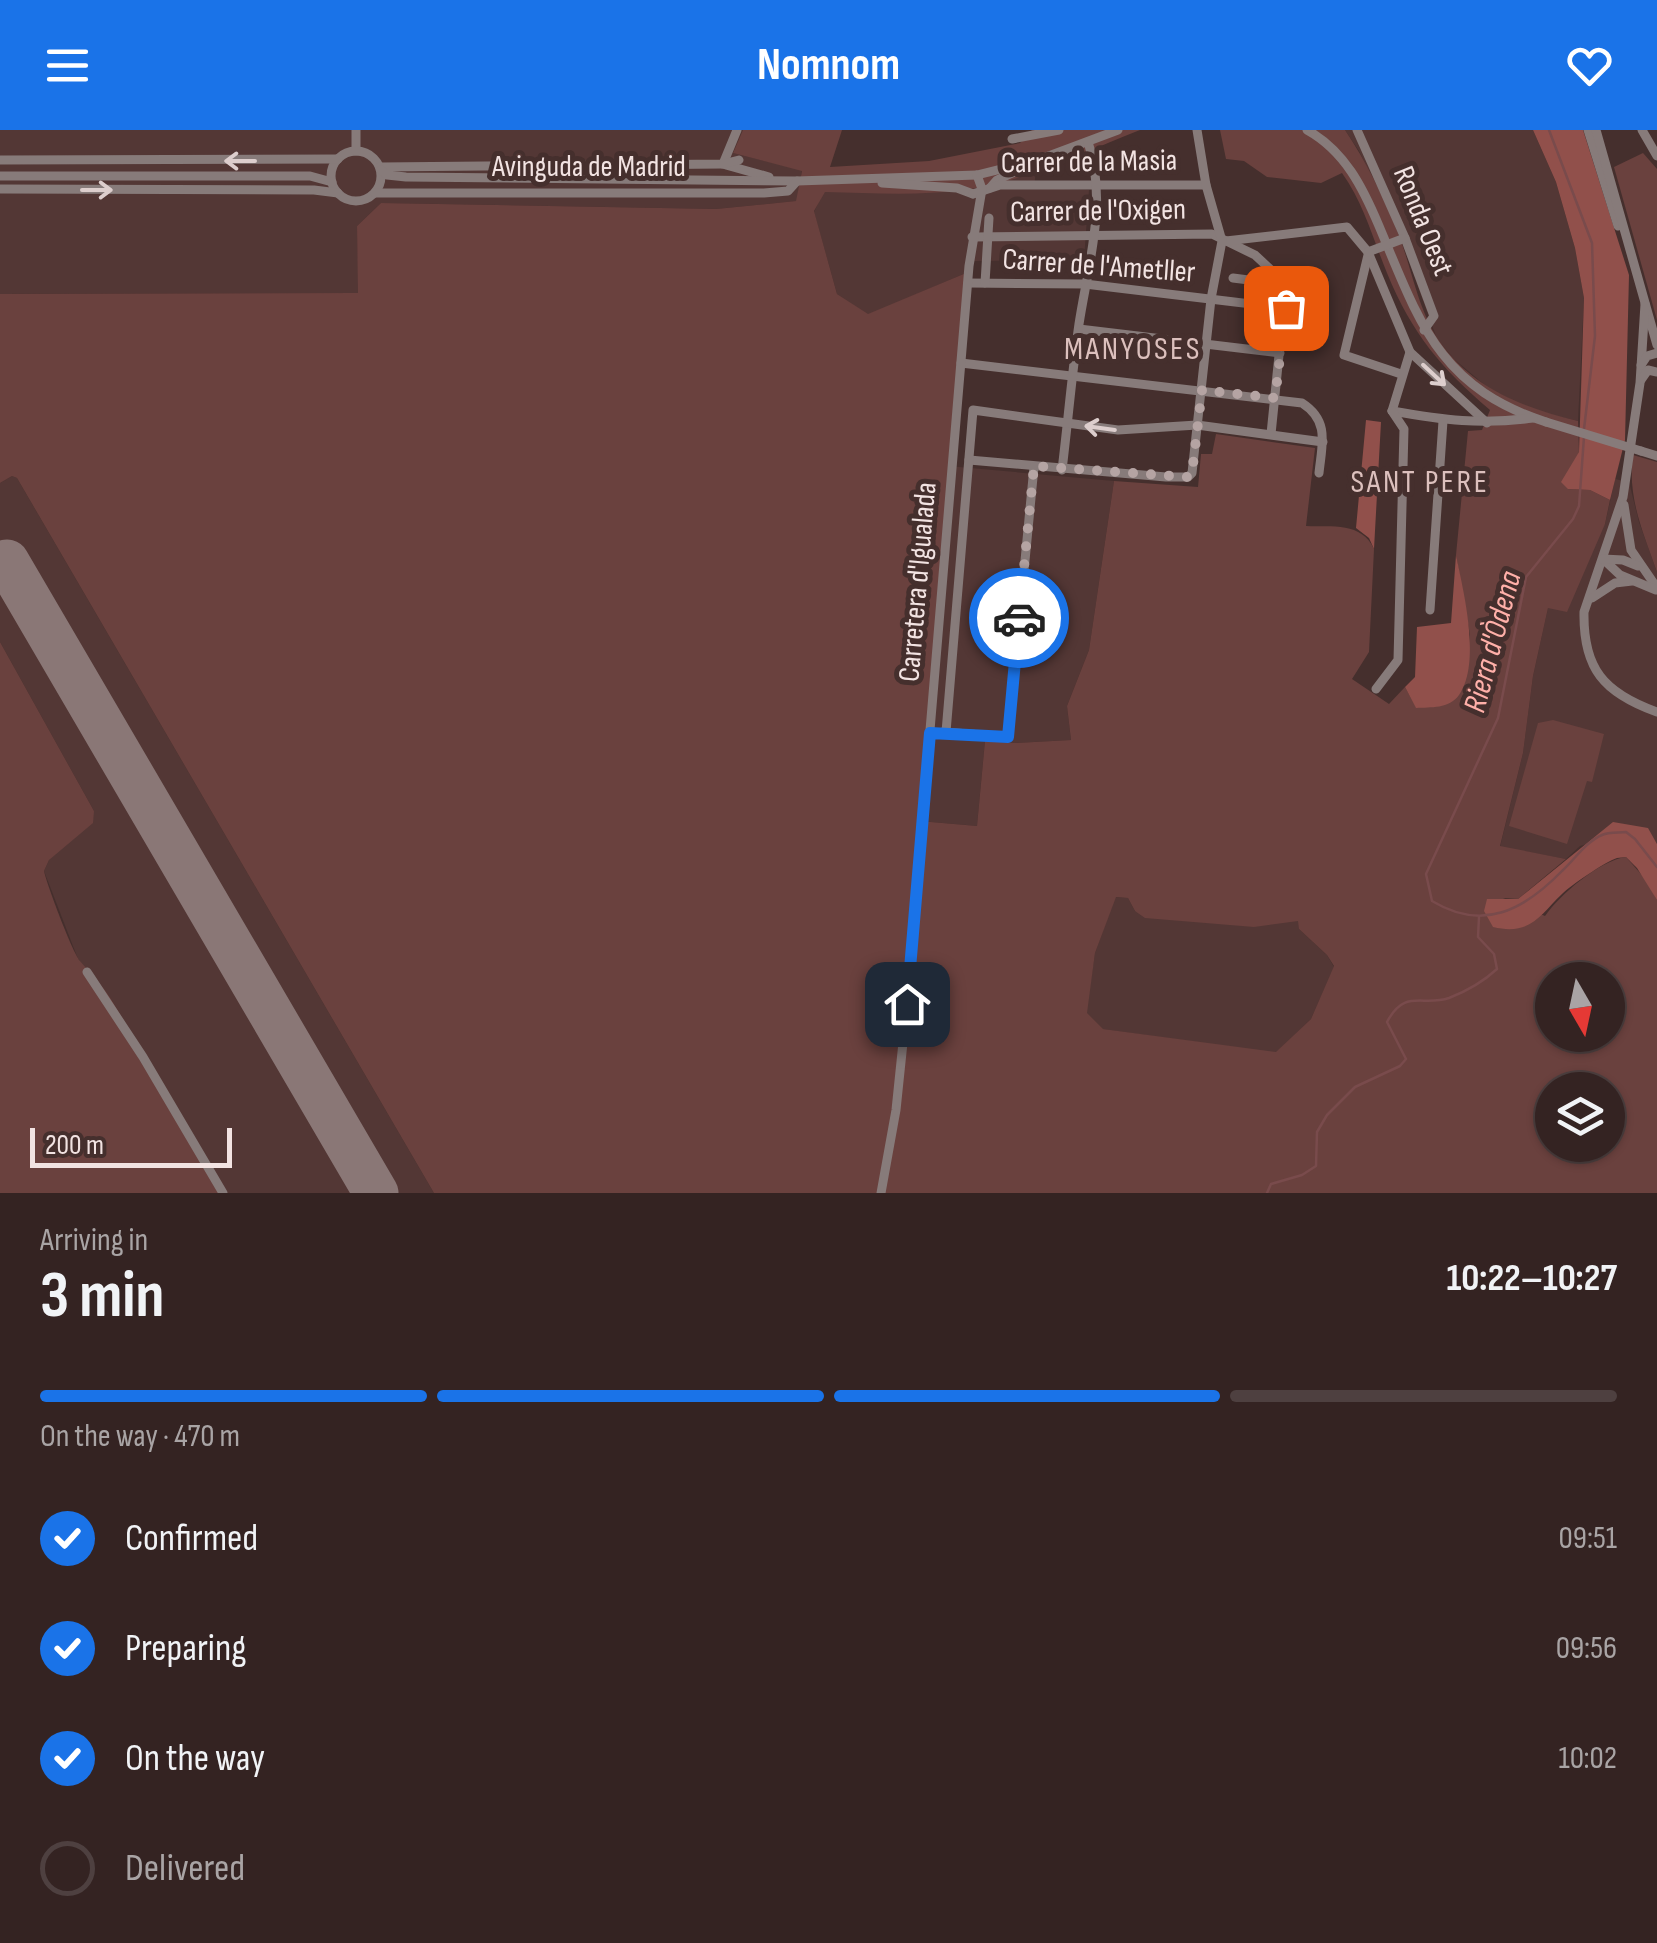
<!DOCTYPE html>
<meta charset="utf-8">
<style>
:root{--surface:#342322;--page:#3f2f2f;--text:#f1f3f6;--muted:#a9a4a5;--line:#4e4040;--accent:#1a73e8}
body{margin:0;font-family:"Sofia Sans Condensed",sans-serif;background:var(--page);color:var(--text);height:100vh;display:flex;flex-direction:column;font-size:38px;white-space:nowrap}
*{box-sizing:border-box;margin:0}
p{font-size:32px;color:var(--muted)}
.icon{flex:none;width:55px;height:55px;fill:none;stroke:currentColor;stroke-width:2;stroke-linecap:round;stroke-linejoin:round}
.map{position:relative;height:1063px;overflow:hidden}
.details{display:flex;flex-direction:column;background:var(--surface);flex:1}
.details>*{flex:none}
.needle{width:65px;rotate:171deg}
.buttons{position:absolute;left:1535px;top:832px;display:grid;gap:20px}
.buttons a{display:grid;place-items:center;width:90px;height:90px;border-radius:50%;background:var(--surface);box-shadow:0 2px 8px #0004,0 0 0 2px var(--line);font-size:50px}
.scale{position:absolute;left:30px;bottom:25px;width:202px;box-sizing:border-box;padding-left:10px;border:5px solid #f2e3e2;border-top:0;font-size:28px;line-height:35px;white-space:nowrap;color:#f2e3e2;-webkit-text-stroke:8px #452f2d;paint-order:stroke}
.pin{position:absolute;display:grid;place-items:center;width:85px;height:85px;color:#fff;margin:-42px;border-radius:20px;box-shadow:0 5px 15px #0006}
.courier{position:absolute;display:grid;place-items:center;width:100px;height:100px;margin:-50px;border:8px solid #1a73e8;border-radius:50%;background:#fff;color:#222;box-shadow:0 2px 12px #0007}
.head em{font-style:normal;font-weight:700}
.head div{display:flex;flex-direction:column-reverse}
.head{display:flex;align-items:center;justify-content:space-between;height:170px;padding:0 40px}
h1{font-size:65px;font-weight:700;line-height:75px}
.bar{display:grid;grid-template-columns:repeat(4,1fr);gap:15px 10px;align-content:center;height:120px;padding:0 40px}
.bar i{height:12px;border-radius:8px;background:var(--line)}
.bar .current{background:var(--accent)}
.bar p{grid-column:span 4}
ol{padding:0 40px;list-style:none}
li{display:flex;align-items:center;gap:30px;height:110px}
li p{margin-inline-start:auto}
li .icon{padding:10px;border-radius:50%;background:var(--accent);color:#fff;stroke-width:4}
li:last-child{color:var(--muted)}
li i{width:55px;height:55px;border:5px solid var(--line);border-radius:50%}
header{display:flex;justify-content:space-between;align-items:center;height:130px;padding:0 40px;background:var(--accent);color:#fff;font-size:45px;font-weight:700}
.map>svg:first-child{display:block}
.built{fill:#533735}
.green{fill:#6a413e;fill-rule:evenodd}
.forest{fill:#91504b}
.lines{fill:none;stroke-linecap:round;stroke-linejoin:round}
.stream{stroke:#794b4c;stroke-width:2.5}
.runway{stroke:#8a7776;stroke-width:45}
.minor{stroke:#877b7a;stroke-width:9}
.minor-bridge{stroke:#877b7a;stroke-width:9}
.oneway{stroke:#ddcecd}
.done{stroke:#b5a4a3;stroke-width:10;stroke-dasharray:0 18}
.route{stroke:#1a73e8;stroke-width:12}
.labels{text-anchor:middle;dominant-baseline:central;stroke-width:10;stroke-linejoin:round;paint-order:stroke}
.street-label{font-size:30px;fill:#f2e3e2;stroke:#452f2d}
.neighbourhood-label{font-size:32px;letter-spacing:2.5px;fill:#dcc0bd;stroke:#452f2d}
.water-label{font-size:32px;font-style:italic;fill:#ffb0a9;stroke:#452f2d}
</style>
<header><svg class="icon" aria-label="menu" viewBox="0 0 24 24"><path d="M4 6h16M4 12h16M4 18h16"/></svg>Nomnom<svg class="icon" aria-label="heart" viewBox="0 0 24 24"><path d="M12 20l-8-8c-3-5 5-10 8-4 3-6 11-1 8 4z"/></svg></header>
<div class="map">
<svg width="1657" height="1063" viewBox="0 0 1657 1063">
<rect width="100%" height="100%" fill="#452f2d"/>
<g class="built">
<path d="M0,0H743L733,23L802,40L797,71L716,79L381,73L357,96L359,163L0,164Z"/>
<path d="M1345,0H1533L1556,52L1575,118L1584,168L1578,291L1531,280L1487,257L1454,229L1437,209L1398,102L1359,21Z"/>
<path d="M1036,40L1034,58L1089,60L1084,130L974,131L966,143L868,185L837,164L814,82L824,61L908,63L965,60Z"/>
<path d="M948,336L1114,351L1089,520L1067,576L1071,610L1015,613L985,611L977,696L919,691Z"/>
<path d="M12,346L17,348L434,1063H227L111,869L78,829L44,741L49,730L94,681L0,512V353Z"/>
<path d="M1615,349L1629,352L1639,392L1657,442V714L1647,698L1580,716L1566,729L1500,717L1523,623L1533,546L1548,478L1605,394Z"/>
<path d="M1115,767L1128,768L1135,781L1299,791V799L1327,825L1334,837L1311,889L1276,923L1102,899L1086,883L1095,823Z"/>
</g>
<g class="green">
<path d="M743,0H842L830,37L929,31L1020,13L1032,0H1140C1084,22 1025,52 964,60C918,66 871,63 825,62L814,81L837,164L868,184L966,143L919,691L977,696L985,611L1015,613L1071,610L1067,576L1089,520L1114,351L1198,357L1201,324H1212L1216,304L1315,318L1306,396C1332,397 1362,392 1374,419L1369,522L1352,549L1389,574L1405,557L1416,577L1467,542L1470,505L1456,425L1468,301L1482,300L1490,280C1441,238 1412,204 1387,143C1373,109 1364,74 1342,43L1321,53L1267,47L1244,31L1226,29L1220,0H1345C1366,31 1384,68 1398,103C1412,138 1418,181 1440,212C1473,259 1525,278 1578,291L1579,322L1568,359L1590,360L1610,370L1605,394L1567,482L1548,478L1533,546L1523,623L1500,716L1566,729L1518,769L1503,768L1545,786C1560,765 1598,731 1626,727L1647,751L1657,770V1063H434L17,348L12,346L0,353V164L358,163L357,96L381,73L716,79L796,71L802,41L733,23ZM1116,767L1128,768L1135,781L1145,788L1254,797L1298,791L1299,799L1327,825L1334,836L1311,889L1276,922L1103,899L1087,883L1095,823ZM1552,850H1608V905H1552ZM1552,960H1608V1015H1552Z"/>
<path d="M1643,23L1657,39V190L1614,37Z"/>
<path d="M1633,325L1657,332V442C1643,402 1627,367 1633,325Z"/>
<path d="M0,512L94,681L93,693L49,730L44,741C47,755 72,821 80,831C91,844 102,855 111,869L227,1063H0Z"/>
<path d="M1553,590L1604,604L1592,652L1587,651L1567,714L1509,696L1538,593Z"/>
</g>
<g class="forest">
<path d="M1533,0H1583L1629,145L1625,310L1610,370L1590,360L1568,359L1561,352L1579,322L1584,168L1575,118L1556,52Z"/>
<path d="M1366,290L1381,292L1374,419L1369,408L1356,398Z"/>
<path d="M1456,425C1463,460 1482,533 1459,565C1449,579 1431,577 1416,578L1405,557L1415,547L1417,497L1451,493Z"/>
<path d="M1613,692L1648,698L1657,714V770L1637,738L1626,727L1617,728C1605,732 1571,755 1562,764C1540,785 1531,806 1493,797L1484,781L1487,769H1518Z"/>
</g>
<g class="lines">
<g class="stream">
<path d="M1549,0L1592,113L1595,206L1584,299"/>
<path d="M1584,307L1579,376L1573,389L1526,447L1498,588L1426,744L1432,771C1483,802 1524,780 1562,741C1574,730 1587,711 1602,705C1609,702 1619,703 1626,702L1635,709L1657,737"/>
<path d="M1267,1063L1271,1054L1302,1045L1316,1036L1317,1002L1327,985L1355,957L1400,936L1406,929L1387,892C1405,858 1422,877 1449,868C1467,861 1484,851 1497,839L1494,824L1478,807L1479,787"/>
</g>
<path class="runway" d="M7,432L376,1063"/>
<g class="minor">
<path d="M1307,0C1345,21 1363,58 1379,96C1419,191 1438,257 1546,292"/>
<path d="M1357,0L1405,108L1434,186L1424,200"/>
<path d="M1588,0L1618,96"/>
<path d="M1596,0L1657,215"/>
<path d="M1642,0L1657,26"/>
<path d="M1012,9L1059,0"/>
<circle cx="356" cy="46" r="25"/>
<path d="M356,21V0"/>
<path d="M0,30L338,29"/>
<path d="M723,34L737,0"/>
<path d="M726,35L769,47"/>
<path d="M380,37L723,34L739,30"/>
<path d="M381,40L387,45L406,47L797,51L977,45L1038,30L1118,0"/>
<path d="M0,46H310L332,52"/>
<path d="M882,53L957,58L973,64"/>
<path d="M990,58L997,50L1032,34"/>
<path d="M0,59L314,60L338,63"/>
<path d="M375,63H764L788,61L797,51"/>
<path d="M973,64L1000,55H1206"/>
<path d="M972,107L1212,104L1255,125L1270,139L1285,166L1271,304"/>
<path d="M1226,111L1347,97L1368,122L1410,222L1487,293"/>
<path d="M1368,125L1344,225L1401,244"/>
<path d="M1233,148L1280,154"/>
<path d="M968,153L1085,154L1285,178"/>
<path d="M985,153L989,88"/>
<path d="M1645,174L1640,253L1623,367L1584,482C1583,539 1604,563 1657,582"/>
<path d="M1079,199L1280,223"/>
<path d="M961,233L1302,273C1330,291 1322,314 1319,343"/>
<path d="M1641,235L1647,226L1657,223"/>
<path d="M1641,250L1648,240L1657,242"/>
<path d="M1392,281C1443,290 1481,295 1533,288"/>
<path d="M1392,281L1410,222"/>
<path d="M1641,321L1657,326"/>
<path d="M969,330L1166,347H1188L1192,343L1211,169L1222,111L1206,55L1197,0"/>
<path d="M1062,340C1068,291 1072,243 1079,194C1088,135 1108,72 1088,12"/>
<path d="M1624,375L1631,420L1657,458"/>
<path d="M1603,429L1620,445L1656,460"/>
<path d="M1603,429L1623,430L1638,436"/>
<path d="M1592,468L1615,453L1632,451"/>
<path d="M1430,480L1443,291"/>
<path d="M1376,559L1398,530L1404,299L1392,281"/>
<path d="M943,602L1008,607L1034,337"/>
<path d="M946,602L973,280L1118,300L1197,295L1323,312"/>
<path d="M87,842L143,927L223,1063"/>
<path d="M881,1063L896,980L907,874L969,136L982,59L977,45"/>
</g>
<g class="minor-bridge">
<path d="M1368,122L1405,108"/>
<path d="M1546,292L1641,321"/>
</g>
</g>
<defs><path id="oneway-shaft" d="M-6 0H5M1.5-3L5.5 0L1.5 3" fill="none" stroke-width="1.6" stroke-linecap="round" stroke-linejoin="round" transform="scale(2.5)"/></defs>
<g class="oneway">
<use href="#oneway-shaft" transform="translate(240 31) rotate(-180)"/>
<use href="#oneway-shaft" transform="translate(97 60)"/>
<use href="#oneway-shaft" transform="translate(1434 245) rotate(43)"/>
<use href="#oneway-shaft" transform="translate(1100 298) rotate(-172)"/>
</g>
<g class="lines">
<path class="done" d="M1019,488L1034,336L1188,347L1192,343L1202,260L1275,268L1286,178"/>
<path class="route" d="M907,874L930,603L1008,607L1019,488"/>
</g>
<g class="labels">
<g class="street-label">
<text transform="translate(1089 32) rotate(-1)">Carrer de la Masia</text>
<text x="589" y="37">Avinguda de Madrid</text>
<text transform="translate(1098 81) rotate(-1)">Carrer de l'Oxigen</text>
<text transform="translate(1423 91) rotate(68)">Ronda Oest</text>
<text transform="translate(1099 136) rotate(4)">Carrer de l'Ametller</text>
<text transform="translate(918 452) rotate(-85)">Carretera d'Igualada</text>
</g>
<g class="neighbourhood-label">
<text x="1133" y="219">MANYOSES</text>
<text x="1420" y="352">SANT PERE</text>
</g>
<g class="water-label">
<text transform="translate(1493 512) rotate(-75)">Riera d'Òdena</text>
</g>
</g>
</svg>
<div class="buttons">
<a><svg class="needle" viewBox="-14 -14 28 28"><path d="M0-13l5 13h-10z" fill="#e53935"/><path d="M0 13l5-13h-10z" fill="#a9a4a5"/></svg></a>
<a><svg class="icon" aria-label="layers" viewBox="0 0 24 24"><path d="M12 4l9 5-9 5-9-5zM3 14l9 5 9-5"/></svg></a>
</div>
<div class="scale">200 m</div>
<div class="pin" style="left:1286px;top:178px;background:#ea580c"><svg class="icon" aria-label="bag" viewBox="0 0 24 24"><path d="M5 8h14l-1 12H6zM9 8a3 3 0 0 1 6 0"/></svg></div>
<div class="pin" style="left:907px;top:874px;background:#1f2937"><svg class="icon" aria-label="home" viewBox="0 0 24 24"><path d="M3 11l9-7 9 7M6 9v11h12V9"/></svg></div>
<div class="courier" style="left:1019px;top:488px"><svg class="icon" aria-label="car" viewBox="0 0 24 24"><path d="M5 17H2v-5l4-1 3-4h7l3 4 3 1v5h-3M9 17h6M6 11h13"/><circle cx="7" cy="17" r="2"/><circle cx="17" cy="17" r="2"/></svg></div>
</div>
<section class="details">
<div class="head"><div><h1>3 min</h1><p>Arriving in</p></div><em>10:22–10:27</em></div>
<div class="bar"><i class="current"></i><i class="current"></i><i class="current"></i><i></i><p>On the way · 470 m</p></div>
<ol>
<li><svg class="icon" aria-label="check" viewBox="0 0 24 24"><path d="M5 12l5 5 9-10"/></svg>Confirmed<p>09:51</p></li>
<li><svg class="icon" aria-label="check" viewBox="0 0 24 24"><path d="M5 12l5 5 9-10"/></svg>Preparing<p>09:56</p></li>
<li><svg class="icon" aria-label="check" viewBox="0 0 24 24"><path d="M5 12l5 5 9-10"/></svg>On the way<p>10:02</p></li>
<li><i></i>Delivered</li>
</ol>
</section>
